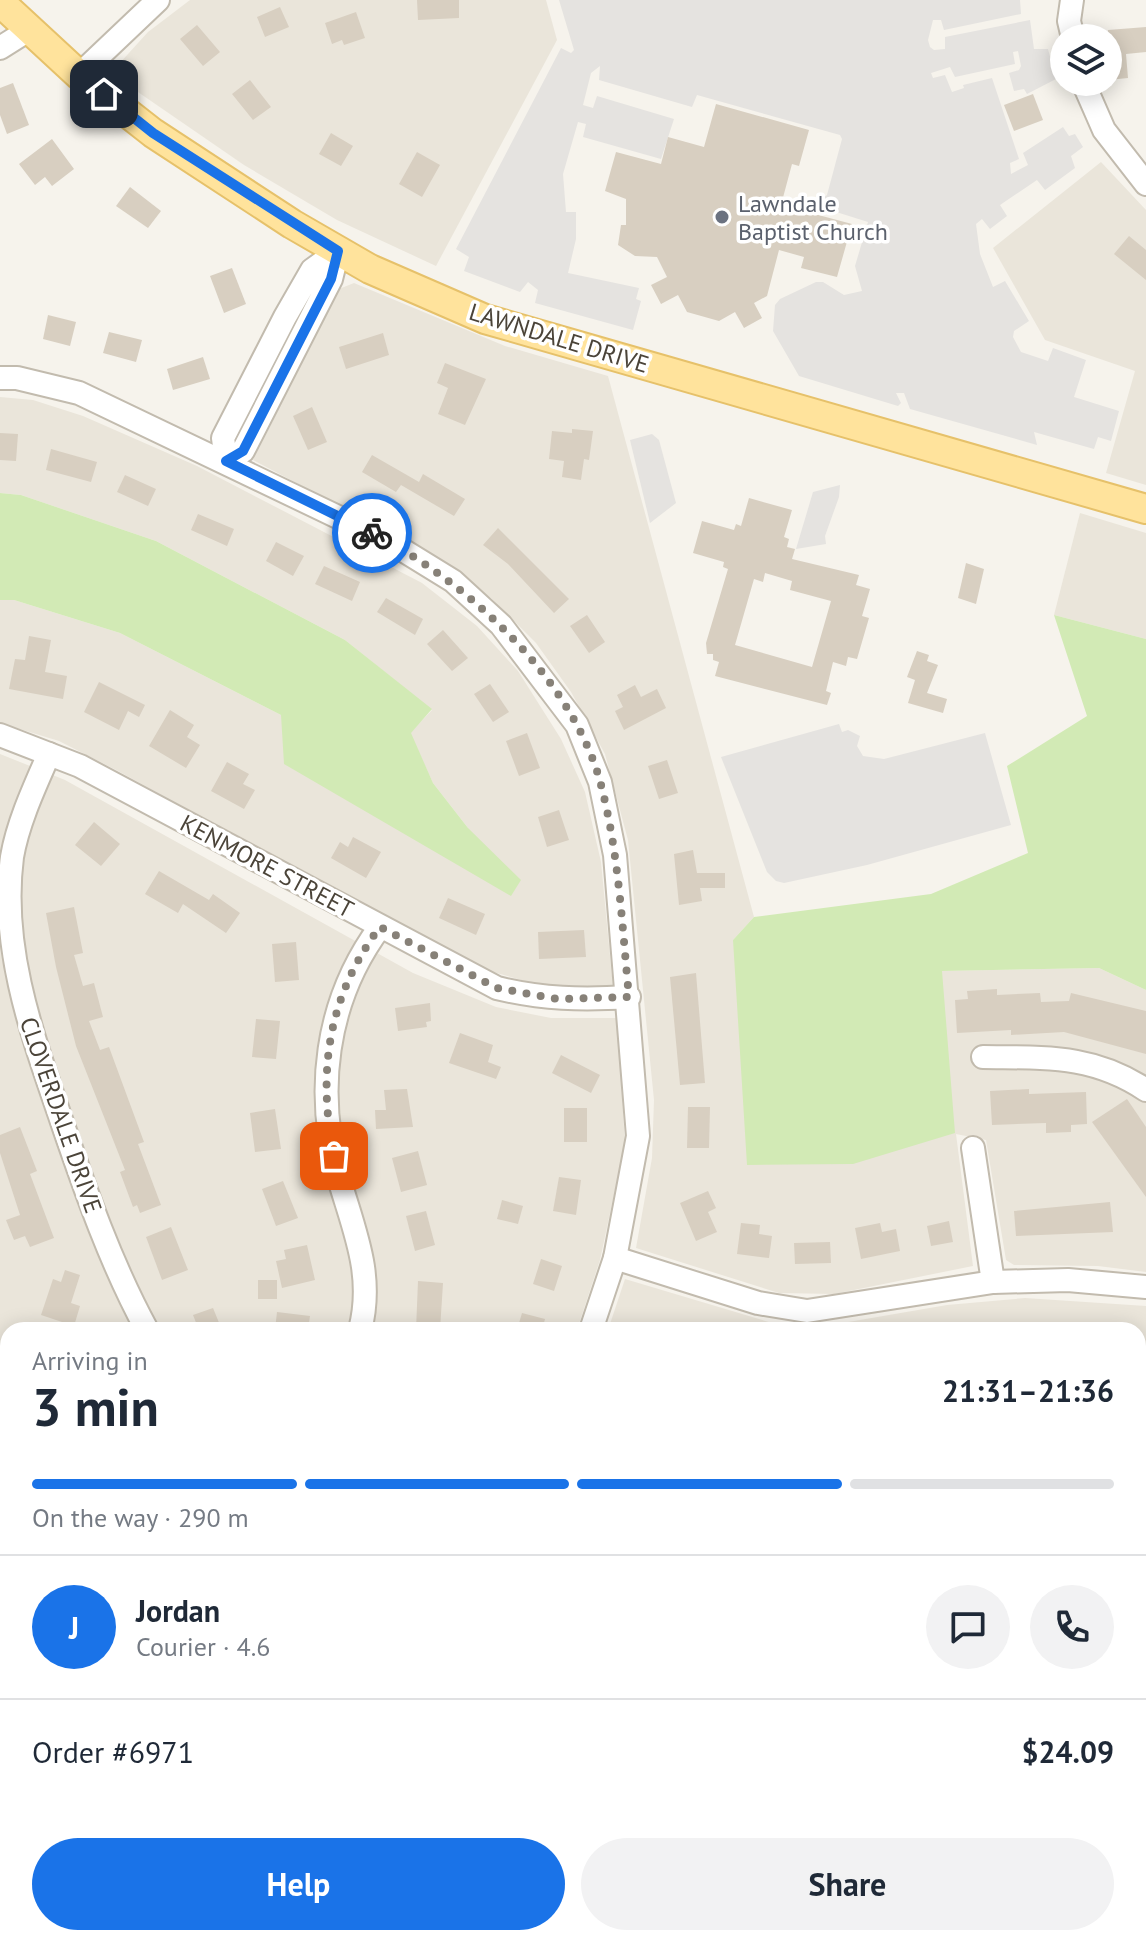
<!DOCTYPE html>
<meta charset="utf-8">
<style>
:root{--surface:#fff;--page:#f2f2f3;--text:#1f2937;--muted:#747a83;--line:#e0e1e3;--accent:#1a73e8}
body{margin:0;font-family:"PT Sans",sans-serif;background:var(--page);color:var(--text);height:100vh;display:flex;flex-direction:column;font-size:30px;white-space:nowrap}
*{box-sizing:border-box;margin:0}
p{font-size:26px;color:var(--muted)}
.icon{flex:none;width:44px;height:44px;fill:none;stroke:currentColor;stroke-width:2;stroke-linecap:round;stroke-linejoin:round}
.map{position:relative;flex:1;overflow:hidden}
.sheet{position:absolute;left:0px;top:1322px;width:1146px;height:624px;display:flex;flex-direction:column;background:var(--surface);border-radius:24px 24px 0 0;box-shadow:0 4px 20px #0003}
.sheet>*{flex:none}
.buttons{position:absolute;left:1050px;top:24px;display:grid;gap:16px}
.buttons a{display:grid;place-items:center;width:72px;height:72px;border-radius:50%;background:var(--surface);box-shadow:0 4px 20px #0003;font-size:40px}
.pin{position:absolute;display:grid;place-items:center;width:68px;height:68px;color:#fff;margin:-34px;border-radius:16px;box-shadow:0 4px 12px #0006}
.courier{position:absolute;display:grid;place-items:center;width:80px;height:80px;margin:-40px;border:6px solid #1a73e8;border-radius:50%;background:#fff;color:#222;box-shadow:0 2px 10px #0007}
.headline em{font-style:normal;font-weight:700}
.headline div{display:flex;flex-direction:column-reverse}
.headline{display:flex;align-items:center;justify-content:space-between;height:136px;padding:0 32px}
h1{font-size:52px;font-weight:700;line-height:60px}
.bar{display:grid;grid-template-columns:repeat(4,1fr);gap:12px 8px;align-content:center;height:96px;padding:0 32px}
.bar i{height:10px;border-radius:6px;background:var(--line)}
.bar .selected{background:var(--accent)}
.bar p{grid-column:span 4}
.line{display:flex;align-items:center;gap:20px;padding:0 32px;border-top:2px solid var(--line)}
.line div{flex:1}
.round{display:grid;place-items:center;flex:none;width:84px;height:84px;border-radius:42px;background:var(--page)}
.cta{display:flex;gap:16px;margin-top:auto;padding:16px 32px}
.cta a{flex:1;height:92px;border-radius:48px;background:var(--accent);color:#fff;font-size:32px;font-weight:700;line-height:92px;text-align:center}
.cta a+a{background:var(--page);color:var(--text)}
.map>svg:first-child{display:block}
.residential{fill:#eae5da}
.green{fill:#d2eab5}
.parking{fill:#e5e3e0}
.building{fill:#d8cfc1;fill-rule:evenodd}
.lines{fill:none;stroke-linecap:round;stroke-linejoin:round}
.minor-casing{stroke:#c2bbae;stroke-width:26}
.major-casing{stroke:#e6c16a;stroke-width:32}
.minor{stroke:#fff;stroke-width:22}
.major{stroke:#ffe39c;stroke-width:28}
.done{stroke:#878178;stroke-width:8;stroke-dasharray:0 14.4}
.route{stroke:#1a73e8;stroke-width:10}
.worship-dot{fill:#6b7280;stroke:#fff;stroke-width:3}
.labels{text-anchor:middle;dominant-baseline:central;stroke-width:7;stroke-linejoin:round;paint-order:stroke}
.worship-label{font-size:24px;fill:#5b616d;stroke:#fff;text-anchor:start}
.street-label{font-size:24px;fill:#4b4439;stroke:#fff}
</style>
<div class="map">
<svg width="1146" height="1946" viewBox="0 0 1146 1946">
<rect width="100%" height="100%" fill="#f6f3ec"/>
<g class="residential">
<path d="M190,0H546L557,40L436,266L337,220L244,165L119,79L118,65L148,32Z"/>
<path d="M1101,162L1146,210V485L1106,473L1135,371L1045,340L993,248Z"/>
<path d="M354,283L505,346L608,376L754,917L733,940L942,971L1099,968L1146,990V1272L1098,1266L1014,1265L1006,1260L986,1140L956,1134L973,1266L834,1294L779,1293L636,1248L652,1158L654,1100L628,840L605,754L571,692L536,643L491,598L444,561L253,460L339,289Z"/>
<path d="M0,397L33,400L83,416L197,466L422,583L477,626L518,671L561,739L585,792L601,862L613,987H546L472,966L118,771L59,741L0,723V600H14L120,633L281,715L468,828L433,783L410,733L432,710L345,640L156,541L21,495L0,493Z"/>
<path d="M1080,513L1146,533V639L1054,615Z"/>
<path d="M0,754L65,780L413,973L496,1007L551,1018H617L625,1143L600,1260L577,1330H8V1898H0Z"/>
<path d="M625,1279L782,1326H825L947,1305L1025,1298L1146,1306V1373H1138V1330H608Z"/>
<path d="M1146,1422V1521L1138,1526V1427Z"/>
<path d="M1146,1584V1946H522L535,1938H1138V1590Z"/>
<path d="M0,1927H8V1938H226L211,1946H0Z"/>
</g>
<g class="green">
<path d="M0,493L21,495L156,541L345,640L432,709L411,733L433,783L468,828L521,880L511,896L284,764L281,715L120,633L14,600H0Z"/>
<path d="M1054,615L1146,639V990L1099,968L942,971L955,1133L853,1164L747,1165L733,940L754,917L931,894L1028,853L1007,766L1087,716Z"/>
<path d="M1138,1373H1146V1422L1138,1427Z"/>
</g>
<g class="parking">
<path d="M559,0H1020L1021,14L944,30L941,20H933L928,40L930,47L934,50L945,49V37L1030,20L1034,49H1048L1056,79L1027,94L1024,89L1014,91L1009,73L1019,70L1021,66L1018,51L1013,52L1015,64L955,77L950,67L931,73L933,78L945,75L952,92L964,88L963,85L992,78L1019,159L1010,163L1011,174L1028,165L1023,153L1063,127L1069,136L1075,134L1083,147L1071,156L1075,168L1045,190L1037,180L1000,205L1007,216L990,229L982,219L976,224L980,254L993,287L1005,281L1029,321L1014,331L1013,337L1021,352L1048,361L1053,348L1086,360L1074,397L1119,411L1111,441L1098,437L1094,449L1034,432L1037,445L910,409L904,393H896L901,403L898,406L799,376L773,331L775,305L780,299L816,282H823L844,295L862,291L855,266L868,222L814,205L827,195L842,139L840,135L697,95L692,107L599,80L600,66L591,73L583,105L593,108L597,96L674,119L661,159L583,137L586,124L578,122L563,174L566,212H576V239L568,273L639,288L636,299L641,301L633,330L535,303L538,290L528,282L520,292L464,271L469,257L456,249L561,48L571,53L574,50Z"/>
<path d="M652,434L659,440L676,503L650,523L630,440Z"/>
<path d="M840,485L839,497L825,536L826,544L796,549L813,492Z"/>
<path d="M839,724L842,732L848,730L860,736L857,746L863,756L884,759L985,733L1011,825L867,865L784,883L776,881L767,872L721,757Z"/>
</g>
<g class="building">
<path d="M417,0H459V18L418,20Z"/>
<path d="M280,7L289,27L265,37L257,17Z"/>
<path d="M356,12L365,38L344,45L342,40L332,44L325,23Z"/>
<path d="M197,25L220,52L203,66L180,39Z"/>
<path d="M1146,27V52L1126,54L1128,78L1108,80V30Z"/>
<path d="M250,80L271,107L253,120L232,94Z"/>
<path d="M13,83L29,125L7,134L0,115V88Z"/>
<path d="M1033,94L1043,120L1014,131L1004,105Z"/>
<path d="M716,104L809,130L799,166L792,164L781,205L852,224L837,277L801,268L804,257L779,250L767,296L754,303L762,318L744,328L735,312L719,321L687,312L678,295L661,304L651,285L667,277L657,257L635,256L618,245L621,225H626V199L605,191L616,152L661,164L668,137L704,147Z"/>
<path d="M331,133L353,146L341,166L319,154Z"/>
<path d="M52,139L74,169L52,186L45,177L35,185L19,164Z"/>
<path d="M417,152L440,165L422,197L399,184Z"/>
<path d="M130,187L161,211L148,228L116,206Z"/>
<path d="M1129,236L1146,250V280L1114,254Z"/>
<path d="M232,268L246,304L224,313L210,276Z"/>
<path d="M48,315L76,322L70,346L43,339Z"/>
<path d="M109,332L142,340L136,362L103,353Z"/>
<path d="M383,333L389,355L346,369L339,347Z"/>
<path d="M203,357L210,379L173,390L167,369Z"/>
<path d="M445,363L486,379L465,425L438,414L448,388L437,383Z"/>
<path d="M312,407L327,442L308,450L293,416Z"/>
<path d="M572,429L593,431L589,460L584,459L581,480L562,477L564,461L549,459L552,431L572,433Z"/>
<path d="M0,433L18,434L16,461L0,460Z"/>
<path d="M51,449L97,462L91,482L46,470Z"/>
<path d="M372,455L419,482L423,474L465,499L454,516L401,485L396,492L362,472Z"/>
<path d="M125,475L156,489L148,506L117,492Z"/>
<path d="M749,498L792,510L784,537L789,539L787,547L795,549L792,559L859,575L856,585L870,589L862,616L869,618L857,659L848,657L846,666L833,662L826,691L831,693L827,705L715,676L719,662L713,660V654H707L706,643L728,569L723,567L724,562L693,553L702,521L734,530L736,524L741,526ZM765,573L792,581L790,590L831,601L812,667L735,645L754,579L763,582Z"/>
<path d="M198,514L234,529L227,546L191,530Z"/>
<path d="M498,528L569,599L554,613L508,564L483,545Z"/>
<path d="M276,542L304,556L293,576L266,561Z"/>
<path d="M966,563L984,569L976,604L958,598Z"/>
<path d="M324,566L360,582L352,601L315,584Z"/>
<path d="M386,598L423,619L415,635L377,612Z"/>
<path d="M587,615L605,642L589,653L570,626Z"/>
<path d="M443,630L468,658L452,671L427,644Z"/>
<path d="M29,636L51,640L45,672L67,676L63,699L9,689L15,659L25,660Z"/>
<path d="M917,651L929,655L927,661L938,665L927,693L947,699L943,713L908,703L915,680L907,677Z"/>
<path d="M99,682L145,705L139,717L128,711L119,730L84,712Z"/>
<path d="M490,684L509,712L493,722L474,694Z"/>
<path d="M635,685L641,697L657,689L666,708L624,730L615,711L623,707L617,695Z"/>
<path d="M170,710L194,725L187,737L200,745L186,768L149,746Z"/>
<path d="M527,733L540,768L519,776L506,741Z"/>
<path d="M667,760L678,793L659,799L648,766Z"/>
<path d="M227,762L249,774L243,784L255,790L244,809L211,791Z"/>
<path d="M559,810L569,840L547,847L538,817Z"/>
<path d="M94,822L120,844L101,866L75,845Z"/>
<path d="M353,837L381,852L366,878L331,858L340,842L348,847Z"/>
<path d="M693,850L697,873H725V888H700L702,901L679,905L674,854Z"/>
<path d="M159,871L209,900L213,894L240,913L226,933L183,904L178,913L145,894Z"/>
<path d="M448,898L485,914L476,935L439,918Z"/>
<path d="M74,907L83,953L74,955L83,986L94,983L103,1017L89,1021L100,1050L109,1047L144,1142L138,1144L161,1205L140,1213L137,1205L133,1207L120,1172L125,1170L76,1046L56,967L46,913Z"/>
<path d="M584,930L586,957L539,959L538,932Z"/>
<path d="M296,942L299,980L275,982L272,944Z"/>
<path d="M696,973L705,1083L680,1085L670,977Z"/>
<path d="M997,989V995L1040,993L1041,1002L1069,1001L1071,993L1146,1011V1054L1064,1032L1011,1035V1030L957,1033L955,1000L968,999L967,991Z"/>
<path d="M430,1003L431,1021L426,1022L427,1027L398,1031L395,1008Z"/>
<path d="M256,1019L280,1021L276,1059L252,1057Z"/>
<path d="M460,1033L493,1045L488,1062L501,1067L496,1079L449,1063Z"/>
<path d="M561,1055L600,1075L591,1093L552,1073Z"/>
<path d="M407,1089L413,1127L376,1129L375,1110H386L384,1090Z"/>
<path d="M1029,1089V1094L1086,1092L1087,1124L1071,1125V1132L1046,1133V1123L992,1125L990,1091Z"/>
<path d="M1127,1099L1146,1127V1197L1092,1122Z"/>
<path d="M688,1107H710L709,1148H687Z"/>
<rect x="564" y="1108" width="23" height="34"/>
<path d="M275,1109L281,1149L255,1152L250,1113Z"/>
<path d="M20,1127L37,1171L30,1174L54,1238L30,1247L25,1236L14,1240L6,1220L20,1215L0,1153V1135Z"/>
<path d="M418,1151L427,1185L401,1192L392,1158Z"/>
<path d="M559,1177L581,1180L576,1215L553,1211Z"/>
<path d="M283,1181L298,1218L276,1226L262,1189Z"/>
<path d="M708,1191L716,1208L708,1212L717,1232L696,1241L680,1203Z"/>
<path d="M502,1200L523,1206L518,1224L497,1219Z"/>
<path d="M1110,1202L1113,1232L1016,1236L1014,1211Z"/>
<path d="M426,1211L435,1245L415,1251L406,1216Z"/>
<path d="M949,1221L953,1242L931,1246L927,1226Z"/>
<path d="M741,1223L760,1225L759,1234L772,1236L769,1258L737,1254Z"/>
<path d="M880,1223L882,1232L896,1229L900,1251L861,1259L855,1228Z"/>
<path d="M171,1227L188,1270L162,1280L146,1237Z"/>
<path d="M830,1242L831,1263L795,1264L794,1243Z"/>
<path d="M307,1245L315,1280L282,1288L276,1261L286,1259L284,1250Z"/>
<path d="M541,1259L562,1266L554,1291L533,1284Z"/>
<path d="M65,1270L80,1275L71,1303L80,1306L74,1326L41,1315L53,1279L61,1282Z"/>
<rect x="258" y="1280" width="19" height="19"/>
<path d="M418,1281L443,1283L440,1330H416Z"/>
<path d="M213,1308L222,1330H199L193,1315Z"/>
<path d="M277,1312L310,1316L308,1330H275Z"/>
<path d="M522,1313L545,1319L542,1330H517Z"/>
</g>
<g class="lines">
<g class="minor-casing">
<g id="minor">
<path d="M1072,0L1069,21L1073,38"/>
<path d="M0,48L27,31"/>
<path d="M79,75L158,0"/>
<path d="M1083,82L1104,130L1146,184"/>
<path d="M338,251L331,279L243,451L226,461L223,438L285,317L312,270Z"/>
<path d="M0,378H17L79,393L388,541L453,581L501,625L577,725L600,782L615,855L638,1136L615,1258L591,1330"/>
<path d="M0,735L80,766L497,988C542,999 582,1000 629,997"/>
<path d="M49,754C35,786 18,822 12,857C0,949 33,1037 62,1122C86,1192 111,1264 147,1330"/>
<path d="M983,1057C1045,1058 1092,1054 1146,1090"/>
<path d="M973,1148L993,1282"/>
<path d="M615,1258L758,1303L807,1311L993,1282L1068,1280L1146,1287"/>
<path d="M360,1330C374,1276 355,1233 340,1182C314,1094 325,1001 380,927"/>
<path d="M0,1373L8,1374"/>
<path d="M0,1676L8,1675"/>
<path d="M1138,1717L1146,1729"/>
<path d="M1138,1813L1146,1796"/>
<path d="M0,1904L8,1903"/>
<path d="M1078,1946L1082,1938"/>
</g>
</g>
<g class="major-casing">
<g id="major">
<path d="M0,2L79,75L153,133L292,224L370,269L485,319L1146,509"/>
<path d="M1138,1559L1146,1553"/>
<path d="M475,1946L487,1938"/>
</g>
</g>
<use href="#minor" class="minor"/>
<use href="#major" class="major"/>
</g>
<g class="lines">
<path class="done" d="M334,1156C317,1072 328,996 380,927L497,988L557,999L629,997C622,926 619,854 601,785C574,680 466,580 372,533"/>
<path class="route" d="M104,94L153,133L338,251L331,279L243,451L226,461L372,533"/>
</g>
<circle class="worship-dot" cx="722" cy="217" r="8"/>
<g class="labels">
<g class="worship-label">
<text x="738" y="203">Lawndale<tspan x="738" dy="28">Baptist Church</tspan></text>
</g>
<g class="street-label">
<text transform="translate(559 338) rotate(17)">LAWNDALE DRIVE</text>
<text transform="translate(267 866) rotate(28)">KENMORE STREET</text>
<text transform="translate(61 1115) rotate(71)">CLOVERDALE DRIVE</text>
</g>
</g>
</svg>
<div class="buttons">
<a><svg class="icon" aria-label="layers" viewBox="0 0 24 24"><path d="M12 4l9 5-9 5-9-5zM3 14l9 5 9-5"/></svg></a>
</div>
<div class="pin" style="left:334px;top:1156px;background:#ea580c"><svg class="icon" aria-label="bag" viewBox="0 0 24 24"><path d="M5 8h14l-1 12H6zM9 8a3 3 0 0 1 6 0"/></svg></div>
<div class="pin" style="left:104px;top:94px;background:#1f2937"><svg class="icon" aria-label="home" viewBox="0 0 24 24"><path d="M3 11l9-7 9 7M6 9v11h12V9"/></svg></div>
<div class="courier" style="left:372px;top:533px"><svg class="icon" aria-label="bike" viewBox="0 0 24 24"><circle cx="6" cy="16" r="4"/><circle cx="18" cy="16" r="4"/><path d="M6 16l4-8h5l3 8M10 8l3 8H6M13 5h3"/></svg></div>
<section class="sheet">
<div class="headline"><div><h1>3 min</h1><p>Arriving in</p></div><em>21:31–21:36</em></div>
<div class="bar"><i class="selected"></i><i class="selected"></i><i class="selected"></i><i></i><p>On the way · 290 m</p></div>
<div class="line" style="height:144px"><b class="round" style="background:var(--accent);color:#fff">J</b><div><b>Jordan</b><p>Courier · 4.6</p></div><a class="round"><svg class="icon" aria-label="chat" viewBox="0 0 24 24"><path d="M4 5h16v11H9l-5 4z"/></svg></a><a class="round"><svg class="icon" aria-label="phone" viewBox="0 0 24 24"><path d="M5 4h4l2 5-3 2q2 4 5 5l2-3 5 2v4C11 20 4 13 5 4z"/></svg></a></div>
<div class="line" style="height:104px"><div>Order #6971</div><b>$24.09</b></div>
<div class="cta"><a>Help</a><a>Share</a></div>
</section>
</div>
